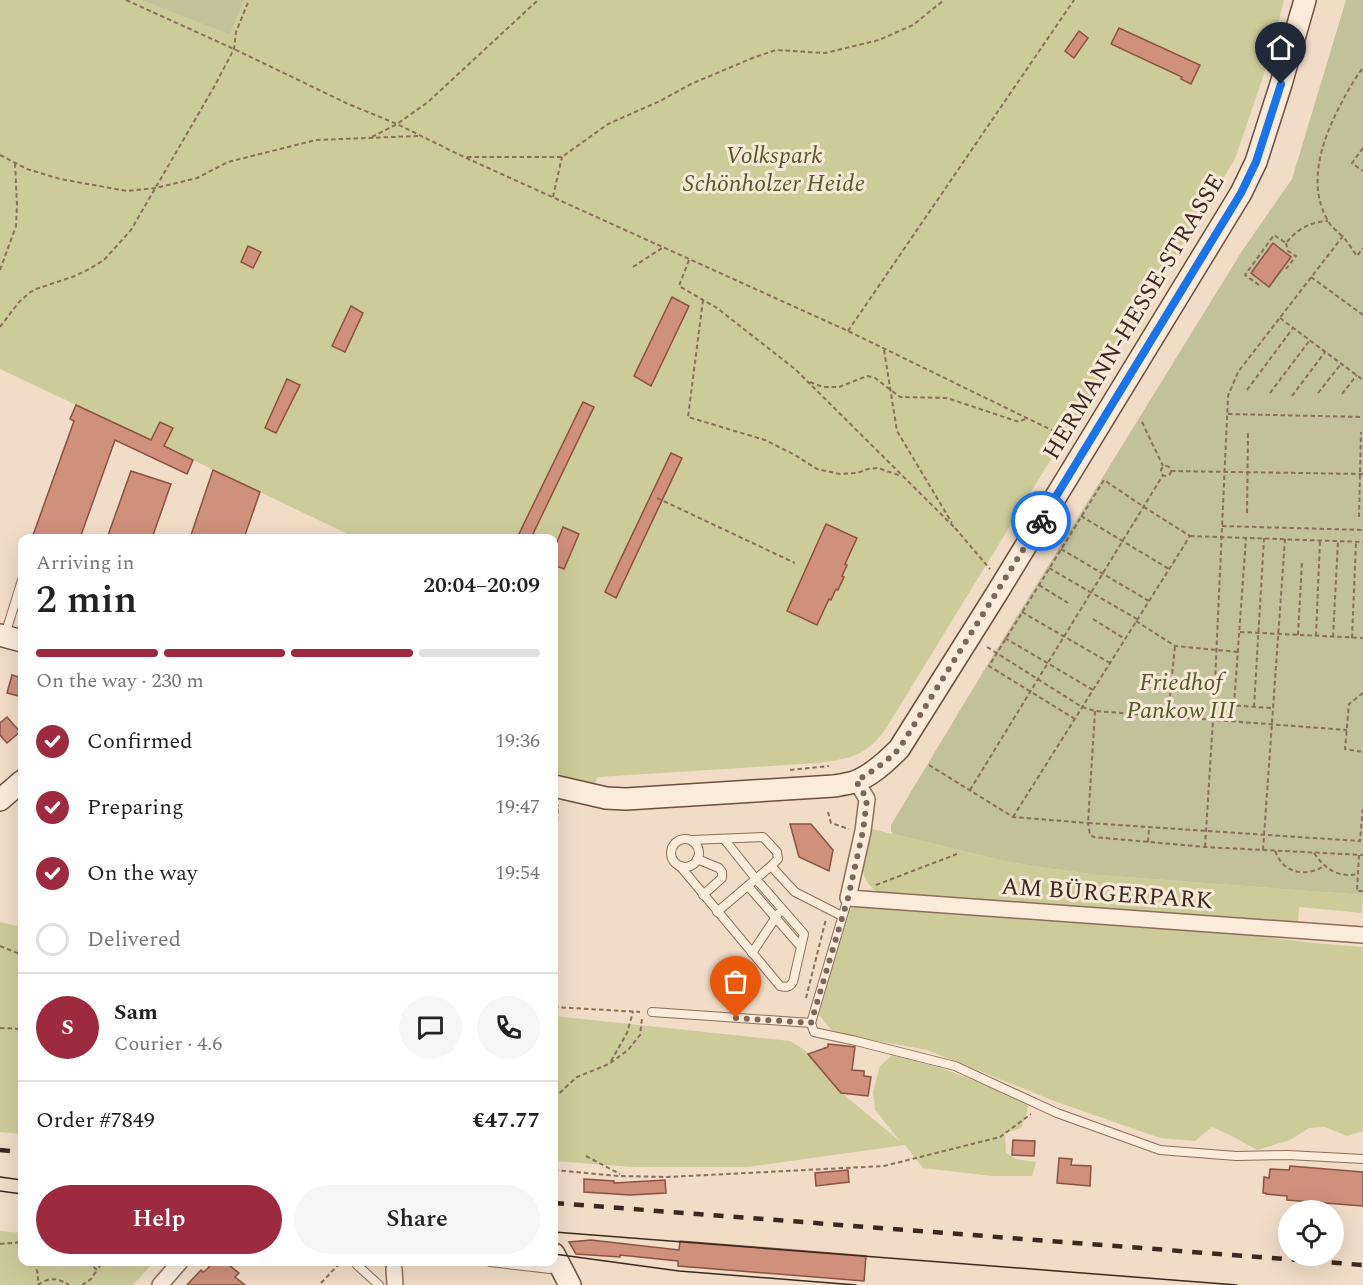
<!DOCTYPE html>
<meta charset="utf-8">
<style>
:root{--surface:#fff;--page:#f6f6f6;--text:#222;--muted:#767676;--line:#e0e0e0;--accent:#9d2a3f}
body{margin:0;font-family:Spectral,serif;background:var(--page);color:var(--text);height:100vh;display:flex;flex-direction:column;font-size:22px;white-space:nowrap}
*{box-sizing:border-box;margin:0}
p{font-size:20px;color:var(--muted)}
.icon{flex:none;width:33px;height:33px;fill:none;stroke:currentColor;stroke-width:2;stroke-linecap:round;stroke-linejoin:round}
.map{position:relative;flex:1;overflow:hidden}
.panel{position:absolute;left:18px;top:534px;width:540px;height:732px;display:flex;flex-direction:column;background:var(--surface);border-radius:12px;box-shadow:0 6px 24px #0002}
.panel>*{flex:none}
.controls{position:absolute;left:1278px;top:1200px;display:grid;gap:12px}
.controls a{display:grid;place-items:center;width:66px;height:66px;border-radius:50%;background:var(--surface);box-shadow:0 6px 24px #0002;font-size:30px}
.pin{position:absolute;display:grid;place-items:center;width:51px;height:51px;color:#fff;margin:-62px -26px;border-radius:50% 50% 50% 0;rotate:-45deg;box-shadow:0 0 6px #0007}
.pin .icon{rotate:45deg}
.courier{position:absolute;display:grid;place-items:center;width:60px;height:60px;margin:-30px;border:4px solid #1a73e8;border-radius:50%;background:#fff;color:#222;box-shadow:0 2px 8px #0007}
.overview em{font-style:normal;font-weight:600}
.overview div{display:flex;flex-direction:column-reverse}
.overview{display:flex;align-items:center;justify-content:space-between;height:102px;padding:0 18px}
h1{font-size:39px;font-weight:600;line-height:45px}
.bar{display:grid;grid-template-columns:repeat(4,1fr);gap:9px 6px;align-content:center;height:72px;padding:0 18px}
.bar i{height:8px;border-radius:4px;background:var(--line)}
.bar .active{background:var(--accent)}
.bar p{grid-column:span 4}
.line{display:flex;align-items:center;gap:15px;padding:0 18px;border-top:2px solid var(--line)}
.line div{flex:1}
.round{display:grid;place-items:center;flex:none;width:63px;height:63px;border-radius:32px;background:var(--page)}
ol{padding:0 18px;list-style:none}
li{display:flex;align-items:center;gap:18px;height:66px}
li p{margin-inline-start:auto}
li .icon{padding:6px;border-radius:50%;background:var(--accent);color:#fff;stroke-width:4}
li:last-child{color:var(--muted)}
li i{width:33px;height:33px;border:3px solid var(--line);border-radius:50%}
.button{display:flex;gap:12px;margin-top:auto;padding:12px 18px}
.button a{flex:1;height:69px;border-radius:36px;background:var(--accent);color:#fff;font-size:24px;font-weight:600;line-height:69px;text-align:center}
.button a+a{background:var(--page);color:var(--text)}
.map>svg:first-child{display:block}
.green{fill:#cecb9a}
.cemetery{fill:#c3c199}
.building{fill:#cf907c;stroke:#8c5141;stroke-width:1.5}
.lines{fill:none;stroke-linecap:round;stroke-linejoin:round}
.lane-casing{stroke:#8c6d5b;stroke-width:10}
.street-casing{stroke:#8c6d5b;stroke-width:18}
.secondary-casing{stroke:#6e4e3f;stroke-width:24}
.path{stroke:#8c6d5b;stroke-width:2;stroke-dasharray:4.5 3;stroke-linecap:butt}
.lane{stroke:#faebdb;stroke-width:8}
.street{stroke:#faebdb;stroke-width:15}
.secondary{stroke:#faebdb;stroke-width:21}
.tram{stroke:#3c2820;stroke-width:1.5}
.rail{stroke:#3c2820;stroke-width:4.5;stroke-dasharray:10 10;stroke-linecap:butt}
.done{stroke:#7b675a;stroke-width:6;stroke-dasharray:0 10.8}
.route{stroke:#1a73e8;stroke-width:8}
.labels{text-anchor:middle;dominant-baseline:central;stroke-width:6;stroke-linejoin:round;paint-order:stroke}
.park-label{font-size:24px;font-style:italic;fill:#555926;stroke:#f7e8d7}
.street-label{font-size:24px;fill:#3c2820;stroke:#f7e8d7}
</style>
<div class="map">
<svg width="1363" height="1285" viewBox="0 0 1363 1285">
<rect width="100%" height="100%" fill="#f0dcc7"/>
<g class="green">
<path d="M0,0H141L230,35L244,0H1284L1271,53L1235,159L885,730C865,757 850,758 819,763L598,777L594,785L554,773V538H356L193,460L0,369Z"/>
<path d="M872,829L1009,862L1053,869L1099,875L1363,895L1362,913L1299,907L1298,924L882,895C852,878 864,856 872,829Z"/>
<path d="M861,903L1160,924L1314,943L1363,947V1131L1347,1136L1325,1127L1309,1128L1290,1140L1257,1150L1230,1135L1212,1127L1195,1141L1160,1138L1057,1102L927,1050L834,1033L819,1015L848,908Z"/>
<path d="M0,922L22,927V1134L0,1132Z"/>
<path d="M554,1016L790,1041L806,1051L838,1090L901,1142L875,1110L873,1092L880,1066L892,1055L944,1069L1005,1092L1028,1104L1027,1113L1021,1128L1005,1133L1006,1153L1016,1159L1036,1162L1032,1176H992L923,1168L905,1145L747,1167H632L554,1161Z"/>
<path d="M0,1231L22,1233V1262H154L133,1285H0Z"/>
</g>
<g class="cemetery">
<path d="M141,0H244L230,35Z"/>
<path d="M1346,0H1363V895L1099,875L1053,869L1009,862L893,834L891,831V825L995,652L1242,251L1292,179Z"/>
</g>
<g class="building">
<path d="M1119,28L1200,65L1191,84L1181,79L1182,77L1111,44Z"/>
<path d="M1079,31L1088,38L1074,58L1065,51Z"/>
<path d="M1273,243L1291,257L1269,287L1251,273Z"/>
<path d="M248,246L261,252L253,268L241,262Z"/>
<path d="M672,297L689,306L651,386L634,376Z"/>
<path d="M351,306L363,313L345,352L332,346Z"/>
<path d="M287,379L300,385L276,433L265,428Z"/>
<path d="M583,402L594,407L531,538H517Z"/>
<path d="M76,405L151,440L160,422L173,428L164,446L193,460L187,474L115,440L80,538H32L74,421L70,419Z"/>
<path d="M671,453L682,458L616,598L605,592Z"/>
<path d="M213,470L260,492L244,538H190Z"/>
<path d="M131,471L171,484L152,538H107Z"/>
<path d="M826,524L857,538L845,564L847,565L842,576L844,577L838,590L836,589L831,600L829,599L817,625L787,611Z"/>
<path d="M563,527L579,534L564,569L554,565V550Z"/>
<path d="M12,675L22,678V697L7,693Z"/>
<path d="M7,717L20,732L7,743L0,735V723Z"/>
<path d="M790,824H811L833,850L829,871L799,857Z"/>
<path d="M828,1044L855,1047L852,1070L864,1071V1076L871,1077L868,1096L841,1093L808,1054L828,1047Z"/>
<path d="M1013,1140L1035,1141L1034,1156L1012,1155Z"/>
<path d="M1059,1158L1072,1159L1071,1165L1091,1166L1090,1186L1057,1183Z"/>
<path d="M1290,1166L1363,1172V1206L1287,1200V1196L1266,1194V1193H1263L1264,1177L1269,1178L1270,1169L1289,1170Z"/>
<path d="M848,1170L849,1182L816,1186L815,1173Z"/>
<path d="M584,1179L614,1181V1183L665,1180L666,1193L630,1195L584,1192Z"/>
<path d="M591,1240L679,1250L680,1241L866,1256L864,1281L678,1266V1261L620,1255V1257L576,1254L569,1242Z"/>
<path d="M214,1262H225L239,1273L235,1277L245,1285H187L201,1270L203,1272L206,1270Z"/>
</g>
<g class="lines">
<g class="lane-casing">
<g id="lane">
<path d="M5,635L22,580"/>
<circle cx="685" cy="853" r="14"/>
<path d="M692,840L763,837L777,852L778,859L771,866L717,912"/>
<path d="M697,859L719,868L722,872V878L703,895"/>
<path d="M680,866L780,986C786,987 789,988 793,982L804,934L756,879L724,839"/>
<path d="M771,866L795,892L842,916"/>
<path d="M748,886L801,947"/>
<path d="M752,953L778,914"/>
<path d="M652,1012L811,1023L848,898"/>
<path d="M811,1023L814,1032L856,1041L955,1066L1057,1113L1160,1150L1236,1156L1288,1155L1363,1159"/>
<path d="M490,1262L550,1269L557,1267"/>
<path d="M357,1265L379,1285"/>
</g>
</g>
<g class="street-casing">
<g id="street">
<path d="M856,781L867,799L863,831L848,898L1363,935"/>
<path d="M394,1269L395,1285"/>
<path d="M160,1285L180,1262"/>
</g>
</g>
<g class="secondary-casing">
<g id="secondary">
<path d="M0,635L22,641"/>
<path d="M554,786L606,798L626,799L834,786C840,785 847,784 854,782C871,776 886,762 899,749L997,593L1241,193L1256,162L1281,84L1305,0"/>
<path d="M0,800L22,781"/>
<path d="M554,1254L570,1285"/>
</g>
</g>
<g class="path">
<path d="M126,0L234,49L346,103L397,124L464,157L848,331L1070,439"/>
<path d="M372,137L397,124L428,102L538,0"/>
<path d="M1363,148L1352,163L1363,171"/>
<path d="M0,155L27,169L60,179L127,191L156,188L197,178L228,162L316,140L418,136"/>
<path d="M467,157H562L608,124L660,101L691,84L755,57L776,50L825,53L879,40L913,25L944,0"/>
<path d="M553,197L562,157"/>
<path d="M1342,236C1337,231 1330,226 1327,219C1306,181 1324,135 1343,100C1349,89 1355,78 1363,68"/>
<path d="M1286,243L1288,251L1296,256L1286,269"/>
<path d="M689,260L679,286L717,308L795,369L954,527"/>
<path d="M633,267L662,248"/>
<path d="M0,270L16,226L17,205L15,163"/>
<path d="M1311,277L1363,315"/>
<path d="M1259,285L1245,275L1274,235L1286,243C1297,229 1310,222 1328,221"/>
<path d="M703,300L688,417L765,440L795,455L817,469L840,474L857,473L868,469L878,468L901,476"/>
<path d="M1280,318L1363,380"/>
<path d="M0,327L19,302L29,293L36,289L75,276L91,268L104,260L131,230L214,87L234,49L236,32L249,0"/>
<path d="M848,331L1074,0"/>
<path d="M884,350L897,431L952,523"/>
<path d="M810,382L823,387H839L867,376L875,378L900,397L947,398L1019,422L1027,418"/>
<path d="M1247,390L1293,328"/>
<path d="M1270,393L1310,340"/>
<path d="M1318,393L1341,364"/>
<path d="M1342,394L1357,375"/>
<path d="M1292,396L1325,352"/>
<path d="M1228,414L1363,417"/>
<path d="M1142,422L1163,466"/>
<circle cx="1166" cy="471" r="5"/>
<path d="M1171,471L1363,474"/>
<path d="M657,498L795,563"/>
<path d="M1247,513L1248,431"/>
<path d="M1081,516L1169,569"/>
<path d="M1359,517L1361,432"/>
<path d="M1222,526L1363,530"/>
<path d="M955,528L990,569"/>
<path d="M1190,536L1363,542"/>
<path d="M1061,549L1149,601"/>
<path d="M1049,568L1137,619"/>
<path d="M1039,585L1068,603"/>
<path d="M1022,612L1110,663"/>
<path d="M1093,619L1125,639"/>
<path d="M1136,621L1175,646L1238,652"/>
<path d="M1240,632L1363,638"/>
<path d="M1298,635L1302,561"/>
<path d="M1316,636L1320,540"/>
<path d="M1333,637L1338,541"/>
<path d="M1005,638L1093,690"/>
<path d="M1352,638L1356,542"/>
<path d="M987,647L1082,707L1095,711L1347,730"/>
<path d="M1363,693L1349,704L1345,749L1363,752"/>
<path d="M1170,696L1175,646"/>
<path d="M1214,704L1271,708"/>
<path d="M1234,705L1246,538"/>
<path d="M1254,707L1264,538"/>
<path d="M1095,711L1088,823L1360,841L1363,807"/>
<path d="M929,765L1013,817L1088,823L1090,835L1094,837L1205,847L1363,855"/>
<path d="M790,770L829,766"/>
<path d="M970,790L1163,475"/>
<path d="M828,812L831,823L849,829"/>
<path d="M1013,817L1190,536L1144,507L1104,480L989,666L1075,719"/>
<path d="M1148,842L1149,827"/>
<path d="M1205,847L1214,704L1228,396L1238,372L1343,236L1357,256L1363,248"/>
<path d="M1263,850L1285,539"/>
<path d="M1275,851C1277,855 1279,860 1283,864C1293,875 1313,874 1324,866"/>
<path d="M1314,853C1325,869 1338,878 1358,874"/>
<path d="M1359,855L1357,891H1363"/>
<path d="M554,881L558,805"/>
<path d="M876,885L957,854"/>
<path d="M0,946L22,955"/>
<path d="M806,998L826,919"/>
<path d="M554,1007L640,1012"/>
<path d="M0,1028L22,1029"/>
<path d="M611,1061L627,1033L633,1012"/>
<path d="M554,1098L577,1077L609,1064L628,1050L640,1035L642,1018"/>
<path d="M586,1156L620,1174"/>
<path d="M554,1170L618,1176L668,1177L884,1166L1000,1137L1031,1114"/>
<path d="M0,1244L22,1242"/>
<path d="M34,1262L38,1274V1285"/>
<path d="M88,1262L97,1270L103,1262"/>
<path d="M321,1283L341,1262"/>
<path d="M38,1285C48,1277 59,1278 69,1285"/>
<path d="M82,1285L91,1279L97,1270"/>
</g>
<use href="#lane" class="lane"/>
<use href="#street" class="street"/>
<use href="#secondary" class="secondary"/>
<g class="tram">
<path d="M0,1177L22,1180"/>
<path d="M0,1191L22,1194"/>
<path d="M554,1232L1237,1285"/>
<path d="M554,1254L679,1271L856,1285"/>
</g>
<g class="rail">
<path d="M0,1150L22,1152"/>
<path d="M554,1203L1363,1265"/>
</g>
</g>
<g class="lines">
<path class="done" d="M736,1018L811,1023L848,898L863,831L867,799L856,781C873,771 885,763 899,749L1041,521"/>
<path class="route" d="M1041,521L1241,193L1256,162L1281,84"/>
</g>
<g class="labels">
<g class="park-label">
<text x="774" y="156">Volkspark<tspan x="774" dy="28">Schönholzer Heide</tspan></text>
<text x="1181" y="683">Friedhof<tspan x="1181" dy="28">Pankow III</tspan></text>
</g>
<g class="street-label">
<text transform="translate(1134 317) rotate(-59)">HERMANN-HESSE-STRASSE</text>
<text transform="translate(1107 894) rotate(4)">AM BÜRGERPARK</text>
</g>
</g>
</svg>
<div class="controls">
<a><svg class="icon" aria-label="locate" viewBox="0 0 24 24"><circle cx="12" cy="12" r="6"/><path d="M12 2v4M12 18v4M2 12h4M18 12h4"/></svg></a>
</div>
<div class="pin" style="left:736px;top:1018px;background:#ea580c"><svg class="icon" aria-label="bag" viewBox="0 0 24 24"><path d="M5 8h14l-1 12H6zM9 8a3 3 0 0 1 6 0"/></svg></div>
<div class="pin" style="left:1281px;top:84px;background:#1f2937"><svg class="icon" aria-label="home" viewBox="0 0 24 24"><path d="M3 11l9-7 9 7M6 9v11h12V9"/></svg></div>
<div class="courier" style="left:1041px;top:521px"><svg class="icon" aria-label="bike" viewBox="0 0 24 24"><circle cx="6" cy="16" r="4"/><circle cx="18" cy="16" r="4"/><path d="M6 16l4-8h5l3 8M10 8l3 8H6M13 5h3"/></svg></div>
<section class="panel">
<div class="overview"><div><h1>2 min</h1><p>Arriving in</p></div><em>20:04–20:09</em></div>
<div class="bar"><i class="active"></i><i class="active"></i><i class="active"></i><i></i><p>On the way · 230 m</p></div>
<ol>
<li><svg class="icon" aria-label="check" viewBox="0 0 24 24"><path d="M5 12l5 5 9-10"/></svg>Confirmed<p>19:36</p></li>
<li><svg class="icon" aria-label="check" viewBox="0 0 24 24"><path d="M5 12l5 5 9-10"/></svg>Preparing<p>19:47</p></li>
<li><svg class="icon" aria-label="check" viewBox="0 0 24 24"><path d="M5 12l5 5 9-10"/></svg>On the way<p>19:54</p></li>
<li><i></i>Delivered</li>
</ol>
<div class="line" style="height:108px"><b class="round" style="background:var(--accent);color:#fff">S</b><div><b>Sam</b><p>Courier · 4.6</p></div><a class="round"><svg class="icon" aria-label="chat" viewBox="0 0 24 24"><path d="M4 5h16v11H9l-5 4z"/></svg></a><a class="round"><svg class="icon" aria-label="phone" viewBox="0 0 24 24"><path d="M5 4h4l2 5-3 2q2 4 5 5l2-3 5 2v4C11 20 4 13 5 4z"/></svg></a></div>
<div class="line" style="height:78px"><div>Order #7849</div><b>€47.77</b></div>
<div class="button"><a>Help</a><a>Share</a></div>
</section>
</div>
